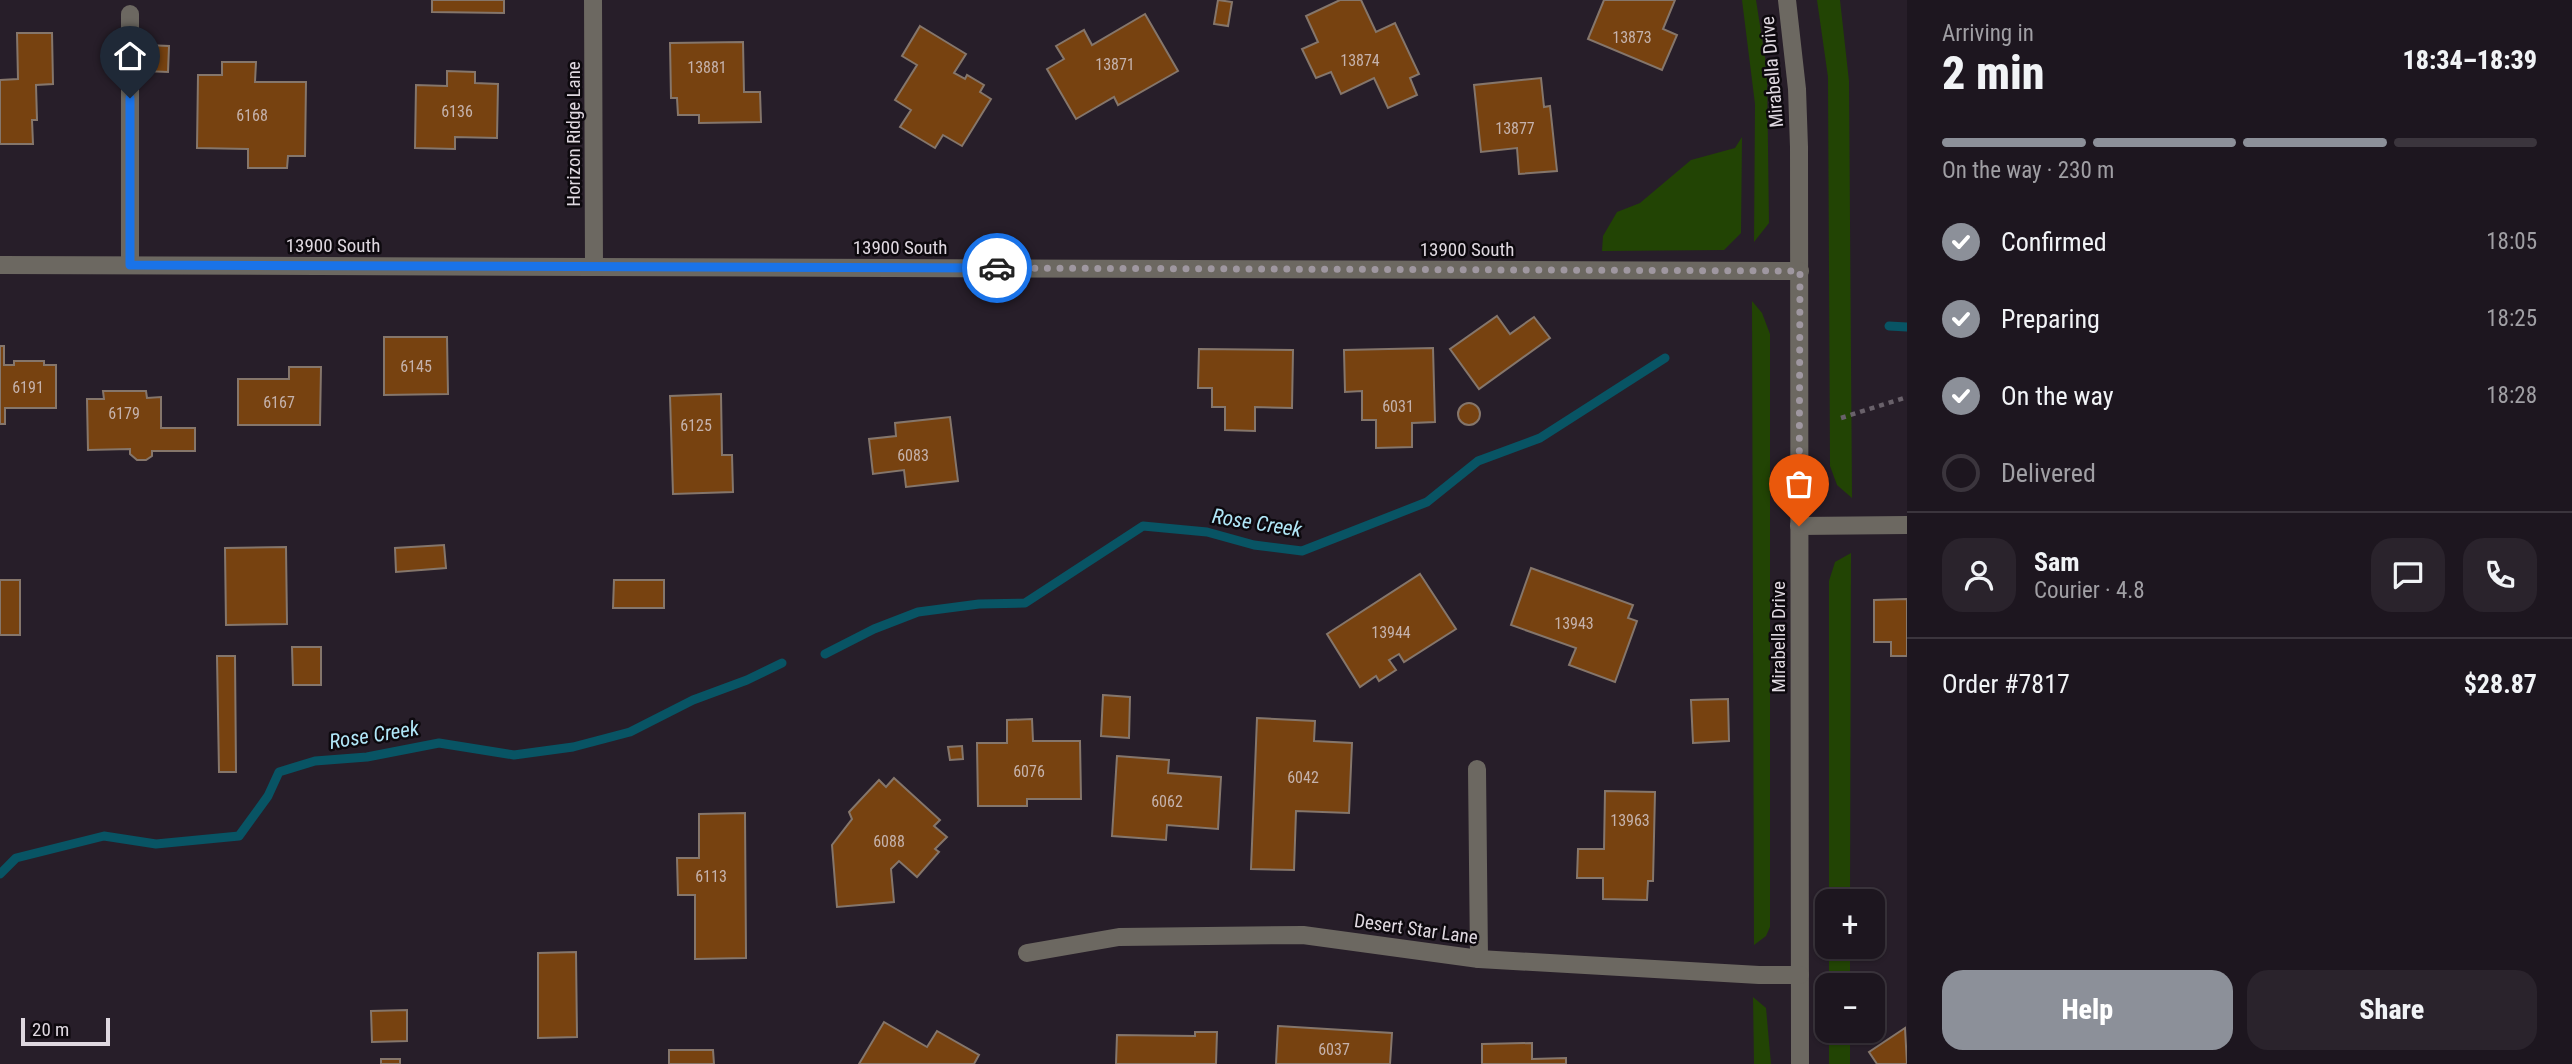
<!DOCTYPE html>
<meta charset="utf-8">
<style>
:root{--surface:#1d161f;--page:#2a232c;--text:#f1f3f6;--muted:#a09fa4;--line:#3b353d;--accent:#8c9099}
body{margin:0;font-family:"Roboto Condensed",sans-serif;background:var(--page);color:var(--text);height:100vh;display:flex;flex-direction:column;font-size:26px;white-space:nowrap}
*{box-sizing:border-box;margin:0}
p{font-size:23px;color:var(--muted)}
.icon{flex:none;width:38px;height:38px;fill:none;stroke:currentColor;stroke-width:2;stroke-linecap:round;stroke-linejoin:round}
.map{position:relative;flex:1;overflow:hidden}
.panel{display:flex;flex-direction:column;background:var(--surface);width:665px}
.panel>*{flex:none}
.tools{position:absolute;left:1815px;top:889px;display:grid;gap:14px}
.tools a{display:grid;place-items:center;width:70px;height:70px;border-radius:14px;background:var(--surface);box-shadow:0 2px 5px #0004,0 0 0 2px var(--line);font-size:35px}
.scale{position:absolute;left:21px;bottom:18px;width:89px;box-sizing:border-box;padding-left:7px;border:4px solid #dfd8e0;border-top:0;font-size:19px;line-height:24px;white-space:nowrap;color:#dfd8e0;-webkit-text-stroke:5px #0d090e;paint-order:stroke}
.pin{position:absolute;display:grid;place-items:center;width:60px;height:60px;color:#fff;margin:-72px -30px;border-radius:50% 50% 50% 0;rotate:-45deg;box-shadow:0 0 7px #0007}
.pin .icon{rotate:45deg}
.courier{position:absolute;display:grid;place-items:center;width:70px;height:70px;margin:-35px;border:5px solid #1a73e8;border-radius:50%;background:#fff;color:#222;box-shadow:0 2px 9px #0007}
.summary em{font-style:normal;font-weight:800}
.summary div{display:flex;flex-direction:column-reverse}
.summary{display:flex;align-items:center;justify-content:space-between;height:119px;padding:0 35px}
h1{font-size:46px;font-weight:800;line-height:52px}
.bar{display:grid;grid-template-columns:repeat(4,1fr);gap:10px 7px;align-content:center;height:84px;padding:0 35px}
.bar i{height:9px;border-radius:5px;background:var(--line)}
.bar .current{background:var(--accent)}
.bar p{grid-column:span 4}
.line{display:flex;align-items:center;gap:18px;padding:0 35px;border-top:2px solid var(--line)}
.line div{flex:1}
.round{display:grid;place-items:center;flex:none;width:74px;height:74px;border-radius:21px;background:var(--page)}
ol{padding:0 35px;list-style:none}
li{display:flex;align-items:center;gap:21px;height:77px}
li p{margin-inline-start:auto}
li .icon{padding:7px;border-radius:50%;background:var(--accent);color:#fff;stroke-width:4}
li:last-child{color:var(--muted)}
li i{width:38px;height:38px;border:4px solid var(--line);border-radius:50%}
.button{display:flex;gap:14px;margin-top:auto;padding:14px 35px}
.button a{flex:1;height:80px;border-radius:21px;background:var(--accent);color:#fff;font-size:28px;font-weight:800;line-height:80px;text-align:center}
.button a+a{background:var(--page);color:var(--text)}
main{display:flex;flex:1;min-height:0}
.map>svg:first-child{display:block}
.green{fill:#224404}
.lines{fill:none;stroke-linecap:round;stroke-linejoin:round}
.stream{stroke:#085464;stroke-width:9}
.building{fill:#774210;stroke:#85766b;stroke-width:2}
.path{stroke:#69616a;stroke-width:4.5;stroke-dasharray:5 5;stroke-linecap:butt}
.minor{stroke:#6c6861;stroke-width:18}
.done{stroke:#9f97a0;stroke-width:7;stroke-dasharray:0 12.6}
.route{stroke:#1a73e8;stroke-width:9}
.labels{text-anchor:middle;dominant-baseline:central;stroke-width:5;stroke-linejoin:round;paint-order:stroke}
.number-label{font-size:16px;fill:#c5b2ac}
.street-label{font-size:19px;fill:#dfd8e0;stroke:#0d090e}
.water-label{font-size:21px;font-style:italic;fill:#b1e7f8;stroke:#0d090e}
</style>
<main>
<div class="map">
<svg width="1907" height="1064" viewBox="0 0 1907 1064">
<rect width="100%" height="100%" fill="#271e29"/>
<g class="green">
<path d="M1742,0H1756L1767,70L1769,223L1754,242L1755,104Z"/>
<path d="M1817,0H1840L1849,81L1852,498L1837,485L1830,466L1828,77Z"/>
<path d="M1742,137L1741,233L1724,250L1602,251L1603,236L1617,212L1640,203L1691,160L1735,148Z"/>
<path d="M1752,301L1762,313L1770,334V927L1766,936L1754,945Z"/>
<path d="M1851,553L1850,901H1829V581L1835,562Z"/>
<rect x="1829" y="947" width="21" height="38"/>
<path d="M1753,997L1766,1008L1771,1064H1754Z"/>
<rect x="1829" y="1031" width="21" height="33"/>
</g>
<g class="lines">
<g class="stream">
<path d="M1889,326L1907,327"/>
<path d="M825,654L874,629L918,612L979,604L1025,603L1143,526L1207,532L1254,545L1302,551L1427,502L1478,461L1540,438L1665,358"/>
<path d="M0,874L16,858L104,836L156,844L239,836L268,796L279,772L315,761L367,757L439,743L514,755L573,747L630,732L693,700L747,680L782,663"/>
</g>
</g>
<g class="building">
<path d="M432,0H504V13L432,12Z"/>
<path d="M1218,0L1232,2L1228,26L1214,24Z"/>
<path d="M1340,0H1361L1376,32L1395,23L1419,74L1410,78L1417,95L1388,108L1374,78L1341,94L1331,72L1316,78L1302,49L1318,42L1306,16Z"/>
<path d="M1604,0H1675L1663,29L1677,35L1662,70L1588,39Z"/>
<path d="M1145,14L1178,71L1118,105L1114,97L1076,119L1047,69L1064,59L1056,46L1084,30L1092,45Z"/>
<path d="M920,26L966,54L954,73L965,79L967,75L984,85L980,92L991,99L962,146L943,135L935,148L900,127L911,110L895,100L917,65L902,56Z"/>
<path d="M17,33H52L53,84L36,85L37,120H32L33,144H0V80L18,79Z"/>
<path d="M743,42L744,92H760L761,122L699,123V115H678L677,98H671L670,43Z"/>
<path d="M146,45L169,46L168,72L145,71Z"/>
<path d="M222,62H256L255,82H306L305,156H288L287,168H248V149L197,148L198,75H222Z"/>
<path d="M447,71L475,72V83L498,84L497,138L455,137V149L415,148L416,85L447,86Z"/>
<path d="M1541,78L1544,107L1550,106L1557,171L1519,174L1517,148L1481,152L1474,85Z"/>
<path d="M1497,316L1510,334L1534,317L1550,338L1479,389L1450,349Z"/>
<path d="M384,337H447L448,394L384,395Z"/>
<path d="M0,346H4V365H14V361H44V365H56V408H5V424H0Z"/>
<path d="M1433,348L1435,422L1412,423V447L1376,448V420H1362V391L1345,392L1344,350Z"/>
<path d="M1199,349L1293,350L1292,408L1255,407V431L1225,430V407H1212V388H1198Z"/>
<path d="M289,367H321L320,425H238V379H289Z"/>
<path d="M103,391H146L147,398L161,397V428H195V451H152V456L146,460H137L130,454V449L88,450L87,399H104Z"/>
<path d="M721,394L722,455H732L733,492L673,494L670,396Z"/>
<circle cx="1469" cy="414" r="11"/>
<path d="M950,417L958,481L906,487L904,470L873,474L869,439L896,436L895,423Z"/>
<path d="M444,545L446,568L396,572L395,548Z"/>
<path d="M286,547L287,624L226,625L225,548Z"/>
<path d="M1531,568L1633,605L1628,618L1637,621L1615,682L1569,665L1576,648L1511,625Z"/>
<path d="M1420,574L1456,629L1404,662L1399,654L1389,660L1396,670L1379,681L1376,676L1360,687L1327,634Z"/>
<rect x="0" y="580" width="20" height="55"/>
<path d="M614,580H664V608H613Z"/>
<path d="M1907,599V656H1891V642H1874V600Z"/>
<path d="M292,647H321V685H293Z"/>
<path d="M217,656H235L236,772H219Z"/>
<path d="M1103,695L1130,697L1129,738L1101,736Z"/>
<path d="M1728,699L1729,741L1693,743L1691,700Z"/>
<path d="M1257,718L1315,721L1314,741L1352,743L1349,813L1296,811L1294,870L1251,869Z"/>
<path d="M1032,719L1033,741H1080L1081,799H1027V806H978L977,743H1007V720Z"/>
<path d="M962,746L963,759L950,760L948,747Z"/>
<path d="M1117,756L1169,760L1168,773L1221,777L1218,829L1167,825L1166,840L1112,836Z"/>
<path d="M894,778L940,820L934,826L947,837L935,849L939,852L917,877L899,861L891,869L894,902L837,907L832,845L852,819L849,812L879,780L886,787Z"/>
<path d="M1605,791L1655,792L1653,881H1648L1647,900L1603,899V878H1577L1578,849H1604Z"/>
<path d="M745,813L746,958L695,959V895H678L677,858H699V814Z"/>
<path d="M576,952L577,1037L538,1038V953Z"/>
<path d="M407,1010V1041L372,1042L371,1011Z"/>
<path d="M884,1022L927,1047L937,1031L979,1055L974,1064H859Z"/>
<path d="M1278,1026L1392,1033L1390,1064H1276Z"/>
<path d="M1905,1028L1907,1064H1877L1869,1052Z"/>
<path d="M1195,1032H1217L1216,1064H1116L1117,1035L1195,1036Z"/>
<path d="M1532,1043V1059L1566,1058V1064H1482V1044Z"/>
<path d="M669,1050H713L714,1064H669Z"/>
<rect x="381" y="1059" width="19" height="5"/>
</g>
<g class="lines">
<path class="path" d="M1841,418L1907,397"/>
<g class="minor">
<path d="M593,0L594,267"/>
<path d="M1787,0L1797,89L1799,147L1800,1064"/>
<path d="M130,14V265"/>
<path d="M0,265L1800,271"/>
<path d="M1799,526L1907,525"/>
<path d="M1477,769L1479,959"/>
<path d="M1027,953L1119,937L1303,935L1479,959L1759,975H1800"/>
</g>
</g>
<g class="lines">
<path class="done" d="M997,268L1800,271L1799,526"/>
<path class="route" d="M130,98V265L997,268"/>
</g>
<g class="labels">
<g class="number-label">
<text x="1632" y="37">13873</text>
<text x="1360" y="60">13874</text>
<text x="1115" y="64">13871</text>
<text x="707" y="67">13881</text>
<text x="457" y="111">6136</text>
<text x="252" y="115">6168</text>
<text x="1515" y="128">13877</text>
<text x="416" y="366">6145</text>
<text x="28" y="387">6191</text>
<text x="279" y="402">6167</text>
<text x="1398" y="406">6031</text>
<text x="124" y="413">6179</text>
<text x="696" y="425">6125</text>
<text x="913" y="455">6083</text>
<text x="1574" y="623">13943</text>
<text x="1391" y="632">13944</text>
<text x="1029" y="771">6076</text>
<text x="1303" y="777">6042</text>
<text x="1167" y="801">6062</text>
<text x="1630" y="820">13963</text>
<text x="889" y="841">6088</text>
<text x="711" y="876">6113</text>
<text x="1334" y="1049">6037</text>
</g>
<g class="street-label">
<text transform="translate(1772 72) rotate(-95)">Mirabella Drive</text>
<text transform="translate(573 134) rotate(-90)">Horizon Ridge Lane</text>
<text x="333" y="245">13900 South</text>
<text x="900" y="247">13900 South</text>
<text x="1467" y="249">13900 South</text>
<text transform="translate(1778 637) rotate(-90)">Mirabella Drive</text>
<text transform="translate(1416 929) rotate(8)">Desert Star Lane</text>
</g>
<g class="water-label">
<text transform="translate(1257 523) rotate(9)">Rose Creek</text>
<text transform="translate(374 735) rotate(-9)">Rose Creek</text>
</g>
</g>
</svg>
<div class="tools">
<a>+</a>
<a>−</a>
</div>
<div class="scale">20 m</div>
<div class="pin" style="left:1799px;top:526px;background:#ea580c"><svg class="icon" aria-label="bag" viewBox="0 0 24 24"><path d="M5 8h14l-1 12H6zM9 8a3 3 0 0 1 6 0"/></svg></div>
<div class="pin" style="left:130px;top:98px;background:#1f2937"><svg class="icon" aria-label="home" viewBox="0 0 24 24"><path d="M3 11l9-7 9 7M6 9v11h12V9"/></svg></div>
<div class="courier" style="left:997px;top:268px"><svg class="icon" aria-label="car" viewBox="0 0 24 24"><path d="M5 17H2v-5l4-1 3-4h7l3 4 3 1v5h-3M9 17h6M6 11h13"/><circle cx="7" cy="17" r="2"/><circle cx="17" cy="17" r="2"/></svg></div>
</div>
<section class="panel">
<div class="summary"><div><h1>2 min</h1><p>Arriving in</p></div><em>18:34–18:39</em></div>
<div class="bar"><i class="current"></i><i class="current"></i><i class="current"></i><i></i><p>On the way · 230 m</p></div>
<ol>
<li><svg class="icon" aria-label="check" viewBox="0 0 24 24"><path d="M5 12l5 5 9-10"/></svg>Confirmed<p>18:05</p></li>
<li><svg class="icon" aria-label="check" viewBox="0 0 24 24"><path d="M5 12l5 5 9-10"/></svg>Preparing<p>18:25</p></li>
<li><svg class="icon" aria-label="check" viewBox="0 0 24 24"><path d="M5 12l5 5 9-10"/></svg>On the way<p>18:28</p></li>
<li><i></i>Delivered</li>
</ol>
<div class="line" style="height:126px"><a class="round"><svg class="icon" aria-label="person" viewBox="0 0 24 24"><circle cx="12" cy="8" r="4"/><path d="M4 21q1-7 8-7t8 7"/></svg></a><div><b>Sam</b><p>Courier · 4.8</p></div><a class="round"><svg class="icon" aria-label="chat" viewBox="0 0 24 24"><path d="M4 5h16v11H9l-5 4z"/></svg></a><a class="round"><svg class="icon" aria-label="phone" viewBox="0 0 24 24"><path d="M5 4h4l2 5-3 2q2 4 5 5l2-3 5 2v4C11 20 4 13 5 4z"/></svg></a></div>
<div class="line" style="height:91px"><div>Order #7817</div><b>$28.87</b></div>
<div class="button"><a>Help</a><a>Share</a></div>
</section>
</main>
